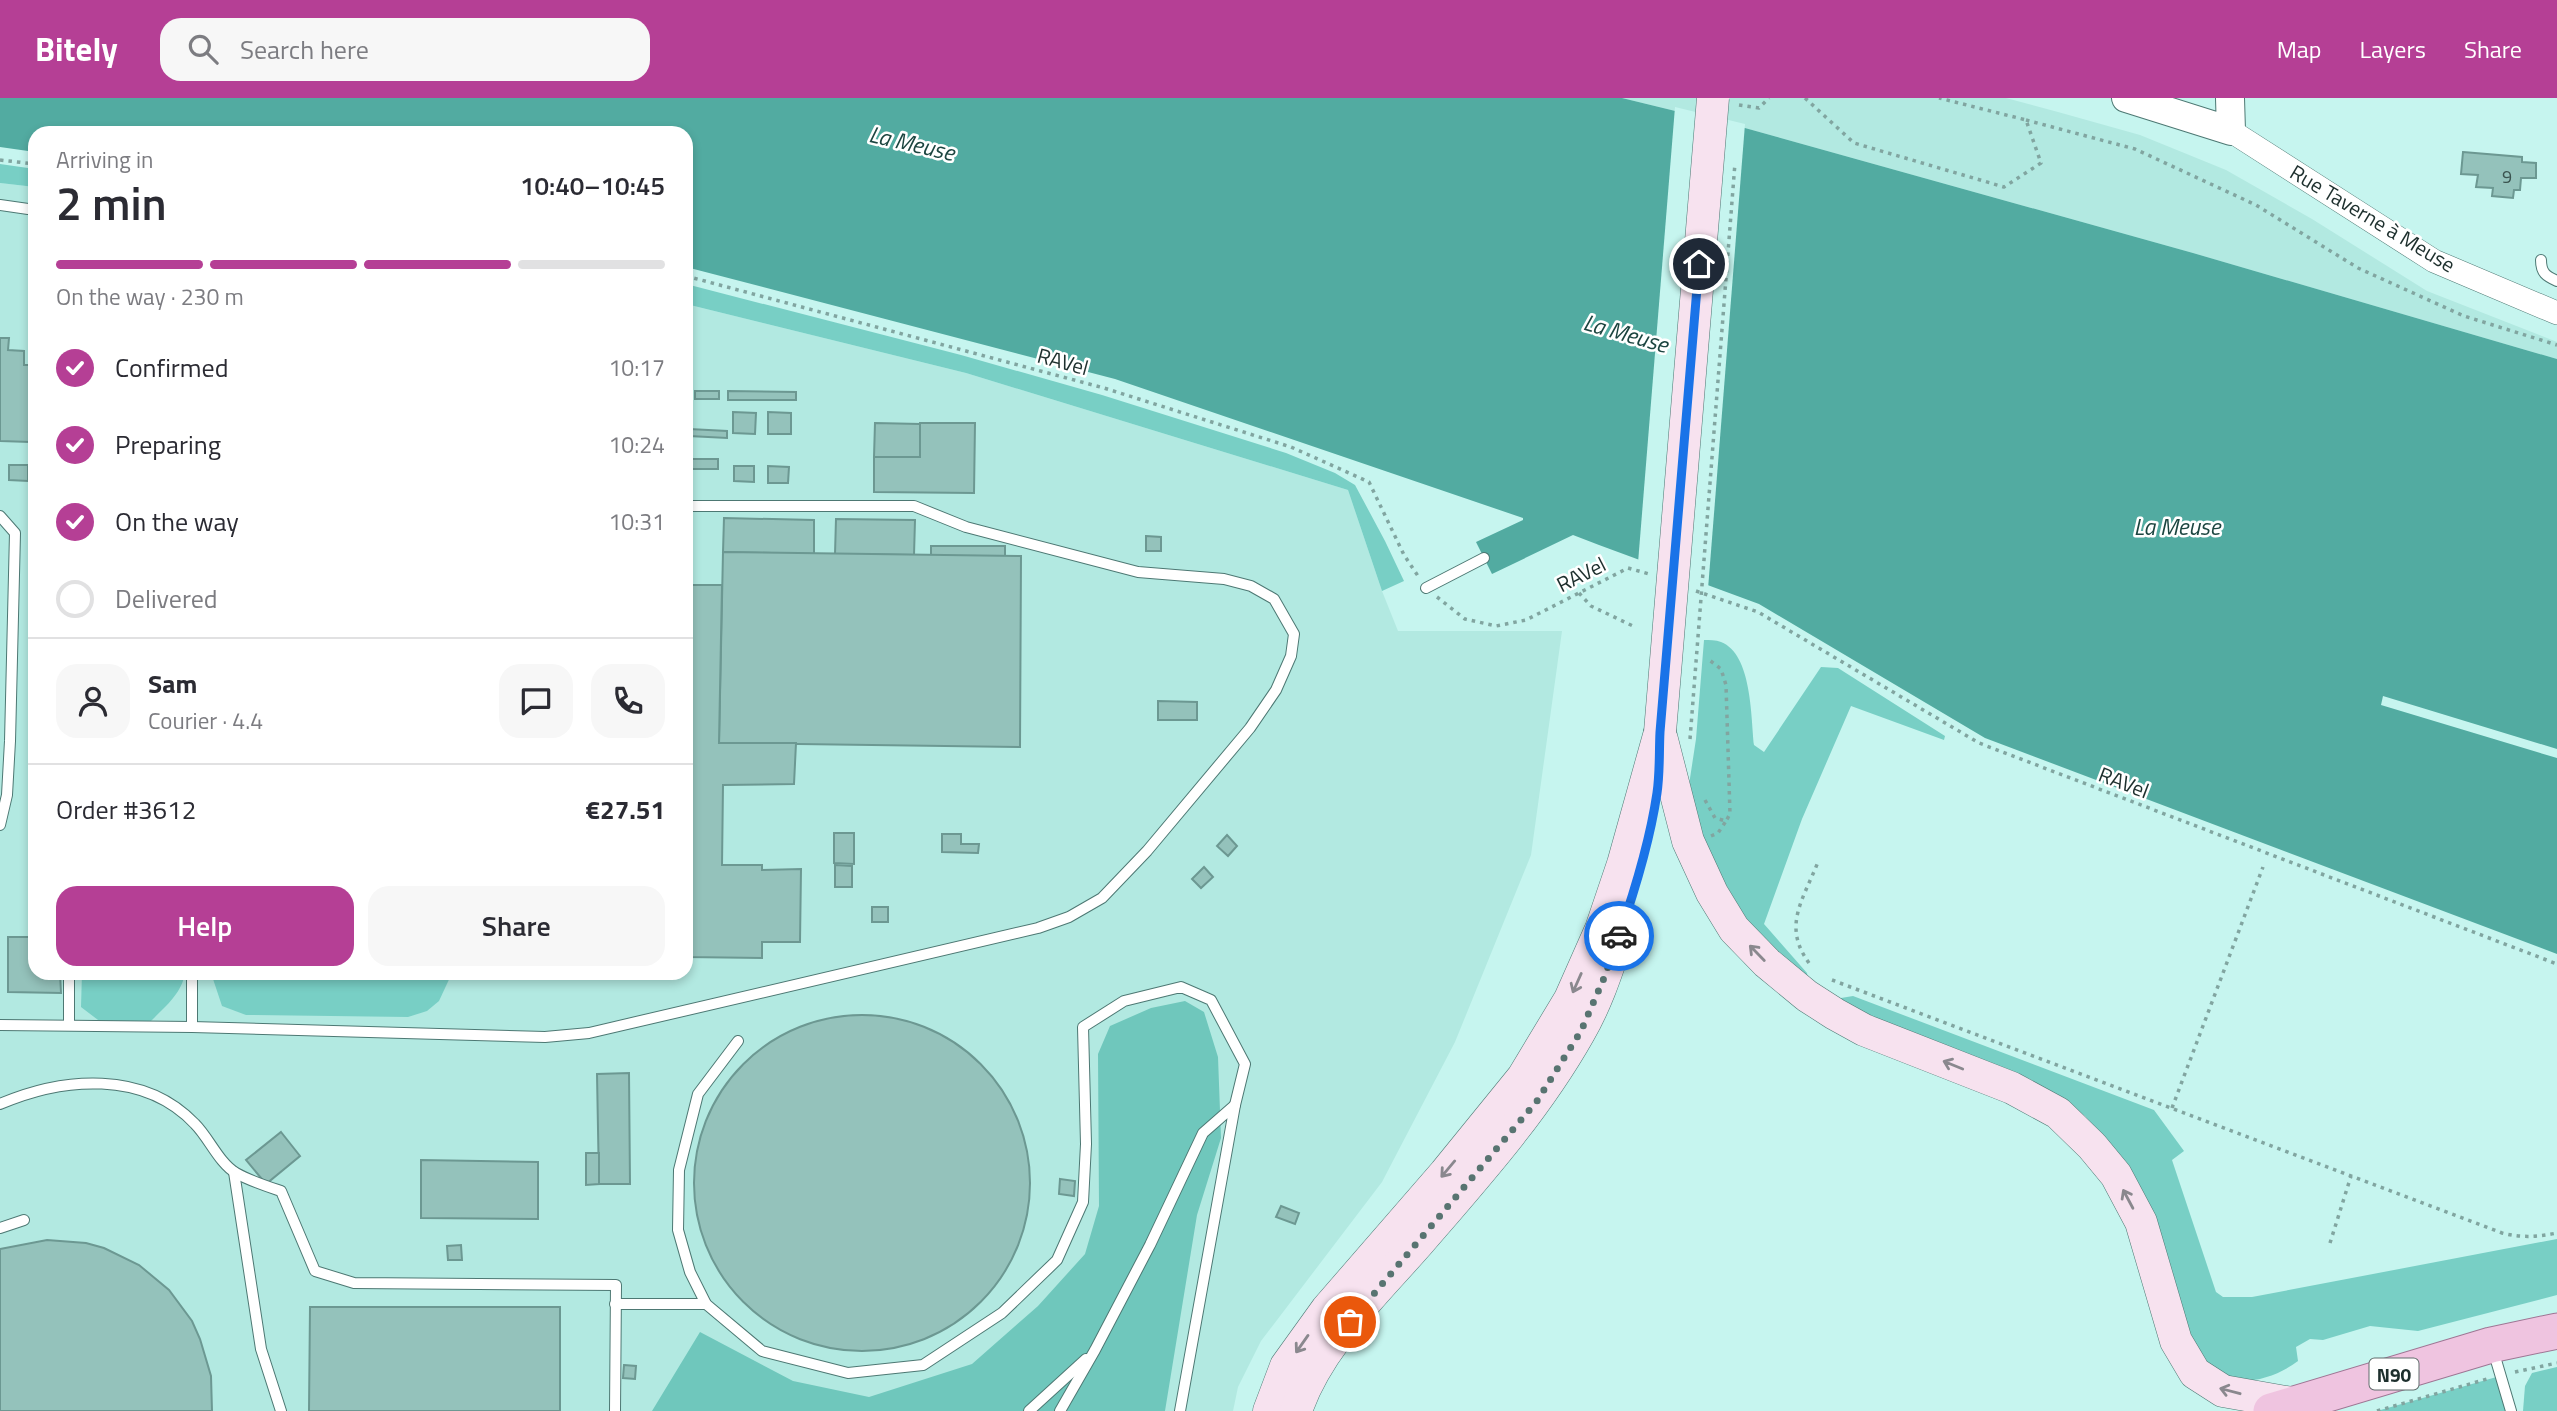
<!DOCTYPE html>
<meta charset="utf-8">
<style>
:root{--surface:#fff;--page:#f7f7f7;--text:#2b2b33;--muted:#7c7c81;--line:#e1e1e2;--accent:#b53f95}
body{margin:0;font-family:"Titillium Web",sans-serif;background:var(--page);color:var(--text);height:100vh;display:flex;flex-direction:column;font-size:26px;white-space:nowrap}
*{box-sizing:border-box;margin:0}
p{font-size:23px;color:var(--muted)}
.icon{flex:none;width:38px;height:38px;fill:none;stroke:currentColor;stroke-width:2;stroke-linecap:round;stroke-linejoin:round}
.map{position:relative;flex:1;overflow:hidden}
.sheet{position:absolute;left:28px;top:28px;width:665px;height:854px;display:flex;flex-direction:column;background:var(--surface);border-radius:21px;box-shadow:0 4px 10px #0003}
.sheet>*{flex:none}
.pin{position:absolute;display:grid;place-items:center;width:60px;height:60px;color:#fff;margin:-30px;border:4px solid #fff;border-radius:50%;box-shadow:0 2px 7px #0007}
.courier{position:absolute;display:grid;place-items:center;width:70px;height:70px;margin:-35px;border:5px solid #1a73e8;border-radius:50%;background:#fff;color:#222;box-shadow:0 2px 9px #0007}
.headline em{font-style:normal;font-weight:600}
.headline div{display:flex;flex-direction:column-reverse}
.headline{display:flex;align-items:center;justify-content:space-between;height:119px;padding:0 28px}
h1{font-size:46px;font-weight:600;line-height:52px}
.bar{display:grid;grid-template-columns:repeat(4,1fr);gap:10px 7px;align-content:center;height:84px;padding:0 28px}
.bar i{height:9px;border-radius:5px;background:var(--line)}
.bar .active{background:var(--accent)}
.bar p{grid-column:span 4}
.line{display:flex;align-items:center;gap:18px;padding:0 28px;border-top:2px solid var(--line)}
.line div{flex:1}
.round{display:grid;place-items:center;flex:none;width:74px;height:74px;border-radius:21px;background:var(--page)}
ol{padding:0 28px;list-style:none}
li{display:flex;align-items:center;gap:21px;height:77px}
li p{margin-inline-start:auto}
li .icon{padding:7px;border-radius:50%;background:var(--accent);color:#fff;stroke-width:4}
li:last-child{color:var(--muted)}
li i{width:38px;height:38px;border:4px solid var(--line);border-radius:50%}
.cta{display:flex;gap:14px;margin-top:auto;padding:14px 28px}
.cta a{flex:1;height:80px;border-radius:21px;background:var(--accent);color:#fff;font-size:28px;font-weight:600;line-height:80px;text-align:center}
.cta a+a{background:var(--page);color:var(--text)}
header{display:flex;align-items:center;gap:42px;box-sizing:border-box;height:98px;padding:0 35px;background:var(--accent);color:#fff}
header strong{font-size:33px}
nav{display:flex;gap:38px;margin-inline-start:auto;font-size:24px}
.search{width:490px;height:63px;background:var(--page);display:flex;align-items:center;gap:18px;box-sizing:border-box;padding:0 24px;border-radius:21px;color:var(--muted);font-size:26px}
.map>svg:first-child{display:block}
.built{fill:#b2e9e1}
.green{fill:#78cfc5}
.forest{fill:#6fc7bc}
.water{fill:#52aba1}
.pier{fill:#c6f5ef}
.building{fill:#94c2bb;stroke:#6c9892;stroke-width:2}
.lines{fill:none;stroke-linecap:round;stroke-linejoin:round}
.service-casing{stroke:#4d7873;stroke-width:12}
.minor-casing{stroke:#4d7873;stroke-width:24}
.tertiary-casing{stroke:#4d7873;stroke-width:30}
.secondary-casing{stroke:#4d7873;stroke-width:33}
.primary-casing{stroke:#9e7694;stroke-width:37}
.path{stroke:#81a5a0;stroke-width:3.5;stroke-dasharray:3.5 5;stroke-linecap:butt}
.service{stroke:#fff;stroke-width:10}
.minor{stroke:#fff;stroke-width:23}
.tertiary{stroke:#fff;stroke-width:28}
.secondary{stroke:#f7e2ef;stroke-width:32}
.primary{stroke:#efc4e0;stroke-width:35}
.secondary-bridge-casing{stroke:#4d7873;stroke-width:33;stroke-linecap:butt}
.path-bridge{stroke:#81a5a0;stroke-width:3.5;stroke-dasharray:3.5 5;stroke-linecap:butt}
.secondary-bridge{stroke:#f7e2ef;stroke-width:32}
.oneway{stroke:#8a888e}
.done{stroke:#587471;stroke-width:7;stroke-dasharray:0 12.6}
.route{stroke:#1a73e8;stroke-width:9}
.labels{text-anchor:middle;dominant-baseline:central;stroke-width:5;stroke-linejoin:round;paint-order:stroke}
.number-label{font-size:18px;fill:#3b5450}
.shield{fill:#fff;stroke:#616d6c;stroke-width:2}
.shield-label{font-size:19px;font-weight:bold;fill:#1d2f2d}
.street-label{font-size:21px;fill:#1d2f2d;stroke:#fff}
.water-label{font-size:23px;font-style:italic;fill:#1c4540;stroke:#fff}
</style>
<header>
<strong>Bitely</strong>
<div class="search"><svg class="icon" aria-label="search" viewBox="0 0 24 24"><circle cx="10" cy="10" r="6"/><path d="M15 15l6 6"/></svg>Search here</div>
<nav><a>Map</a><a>Layers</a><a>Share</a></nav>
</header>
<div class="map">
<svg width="2557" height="1313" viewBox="0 0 2557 1313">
<rect width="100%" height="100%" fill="#c6f5ef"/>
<g class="built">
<path d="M1622,0H2006L2058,14L2140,37L2226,72L2312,121L2427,193L2557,244V261L2193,155L1745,30Z"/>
<path d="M0,85L35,89V875H686V206L966,275L1348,392L1382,493L1398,533H1562L1531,757L1455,944L1382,1084L1261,1243L1238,1289L1233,1313H0Z"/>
</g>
<g class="green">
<path d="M0,66L35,71V89L0,85Z"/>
<path d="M686,186L961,257L1102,297L1286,355L1335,375L1355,387L1385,443L1404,483L1382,493L1348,392L966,275L686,206Z"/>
<path d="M1704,542C1709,542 1716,542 1721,544C1752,556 1751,619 1754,647L1764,654L1821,569L1838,570L1945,638L1944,642L1851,608L1802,721L1764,826L1807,875L1808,881L1804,882L1750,827L1707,755L1687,700L1696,641Z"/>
<path d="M82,875H185C182,895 165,909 151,923L102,925L81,909Z"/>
<path d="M211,875H452L439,903L427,913L408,919L246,917L222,908Z"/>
<path d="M1853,898L2154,1012L2184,1053L2172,1062L2216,1194L2223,1199H2252L2557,1141V1197L2418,1233L2370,1228L2323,1242L2310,1241L2296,1249L2298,1263C2273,1282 2229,1294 2205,1268C2199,1262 2194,1251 2190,1244L2128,1067L2085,1018L2030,981L1925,945L1837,906L1841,900Z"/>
<path d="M2557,1269V1313H2523L2525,1288L2532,1275Z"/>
<path d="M2500,1278L2511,1313H2377Z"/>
</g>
<path class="forest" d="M1185,903L1204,914L1218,959L1221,1040L1197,1117L1165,1313H652L700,1234L793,1283L869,1299L972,1266L1038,1208L1085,1156L1099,1108L1098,956L1110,928L1151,910Z"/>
<path class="water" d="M0,0H1622L1745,30L2193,155L2557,261V651L2383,598L2381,607L2557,660V856L1985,640L1759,506L1599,447L1573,437L1492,476L1476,444L1523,422V420L1115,281L686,169V35H35V54L0,49Z"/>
<path class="pier" d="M1675,9L1745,26L1708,491L1638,465Z"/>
<g class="building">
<path d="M2463,54L2522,59V64L2536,65V80H2521L2520,92H2514L2513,100L2492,98L2493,90L2476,89L2478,77L2461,76Z"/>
<rect x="30" y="180" width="5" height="25"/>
<path d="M0,240H9L8,252L24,253V267H31L30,344L0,343Z"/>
<rect x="695" y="293" width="24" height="8"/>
<path d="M728,293L796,294V302H728Z"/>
<path d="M733,314L756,315L755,336L733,335Z"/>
<path d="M768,314L791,315V336H768Z"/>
<path d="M875,325L920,326V359H874Z"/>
<path d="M920,325H975L974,395L874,394V359H920Z"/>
<path d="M689,331L727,333V340L689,338Z"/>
<rect x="686" y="361" width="32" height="10"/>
<path d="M9,367H28V383L9,382Z"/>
<path d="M734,368H754V384L734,383Z"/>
<path d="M768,368L789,369L788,385H768Z"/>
<path d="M724,420L814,422V456L723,454Z"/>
<path d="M836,421L915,422L914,457L835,456Z"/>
<path d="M1146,438L1161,439V453H1146Z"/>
<rect x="931" y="448" width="74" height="10"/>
<path d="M723,454L1021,458L1020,649L719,645Z"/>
<path d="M686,487H722L719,645H796L794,686L723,687L722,767H762V772L801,771L800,844H762V860L686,859Z"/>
<path d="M31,520H35V615H30Z"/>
<path d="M1158,603L1197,604V622H1158Z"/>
<path d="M834,735H854V766L834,765Z"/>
<path d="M942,736H961V746H979L978,755L942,754Z"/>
<path d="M1227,737L1237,748L1228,758L1217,748Z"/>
<path d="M835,767L852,768V789H835Z"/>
<path d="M1204,769L1213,779L1201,790L1192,781Z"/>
<rect x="872" y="809" width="16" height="15"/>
<path d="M8,839H35V875H60L61,895L8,894Z"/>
<circle cx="862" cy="1085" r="168"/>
<path d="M629,975L630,1086H599L597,976Z"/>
<path d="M281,1034L300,1058L266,1086L246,1062Z"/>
<path d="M586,1055H599V1086L586,1087Z"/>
<path d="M421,1062L538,1064V1121L421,1120Z"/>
<path d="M1060,1081L1075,1083L1074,1098L1059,1096Z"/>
<path d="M1281,1108L1299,1115L1295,1126L1276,1119Z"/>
<path d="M47,1142L86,1145L104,1150L139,1167L169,1192L192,1223L200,1241L211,1278L212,1313H0V1151Z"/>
<path d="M461,1147L462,1162H448L447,1148Z"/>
<path d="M310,1209H560V1313H309Z"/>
<path d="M624,1267L636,1268L635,1281L623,1280Z"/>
</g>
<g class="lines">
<g class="service-casing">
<g id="service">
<path d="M0,107L35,112"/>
<path d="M2541,162C2541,175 2546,178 2557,183"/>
<path d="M0,418L15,435L10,643L7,697L0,727"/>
<path d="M1426,490L1484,460"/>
<path d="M192,875V929"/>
<path d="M0,927L192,929L545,939L589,935L1038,830L1069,819L1102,800L1147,753L1250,630L1276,592L1291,558L1294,536L1274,501L1251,488L1224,481L1138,474L966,429L914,408H686"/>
<path d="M69,927V875"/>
<path d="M738,943L698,996L679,1072L678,1132L690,1174L706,1206L762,1253L848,1275L923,1267L1002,1215L1057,1162L1083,1104L1086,1046L1083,929L1124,903L1181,889L1211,902L1245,966L1235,1007"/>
<path d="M0,1006C63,979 144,972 195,1026C209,1040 219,1065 236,1075C250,1083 266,1088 281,1093L315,1173L354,1185L616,1187L615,1313"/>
<path d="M234,1074L261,1251L281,1313"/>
<path d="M0,1130L24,1122"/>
<path d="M615,1206H706"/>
<path d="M2493,1252L2511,1313"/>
<path d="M1029,1313L1086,1261"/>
<path d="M1060,1313L1095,1252L1150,1147L1203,1035L1235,1007L1180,1313"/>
</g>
</g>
<g class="minor-casing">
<path id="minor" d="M2231,33L2434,163L2557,215"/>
</g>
<g class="tertiary-casing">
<path id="tertiary" d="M2126,0L2231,33L2230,0"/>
</g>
<g class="secondary-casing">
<g id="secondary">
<path d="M1660,634L1688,743L1712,795L1734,831L1767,865L1807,898L1835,916L1864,932L2012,990L2058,1015L2092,1048L2116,1077L2141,1124L2176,1243L2195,1275L2223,1293L2297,1306"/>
<path d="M1269,1313L1286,1268L1327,1211L1445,1075L1523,979L1570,901L1601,831L1623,766L1660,634"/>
<path d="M1296,1313C1318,1247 1376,1194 1421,1142C1478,1076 1536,1011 1579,935C1598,903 1609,866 1621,831"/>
</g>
</g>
<g class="primary-casing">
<path id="primary" d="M2271,1313L2491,1247L2557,1233"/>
</g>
<g class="path">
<path d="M1805,0L1854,45L2004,89L2041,65L2026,22L1939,0"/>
<path d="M1739,7L1759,10L1769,0"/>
<path d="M2026,22L2135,51L2256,107L2358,170L2464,218L2557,247"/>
<path d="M0,62L35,66"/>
<path d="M686,178L1104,290L1291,349L1369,384L1404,457L1418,478"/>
<path d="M1696,493L1758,514L1979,645L2557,866"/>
<path d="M1579,495L1591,508L1633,528"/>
<path d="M1437,499L1465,521L1496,528L1526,522L1628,470L1649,476"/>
<path d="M1705,702L1715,720L1726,723L1730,716L1726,587L1721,571L1708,561"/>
<path d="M1711,738L1718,735L1726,723"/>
<path d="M1809,865C1782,828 1803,802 1818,764"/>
<path d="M1832,882L2502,1135C2521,1140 2538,1139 2557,1135"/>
<path d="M2172,1010L2263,769"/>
<path d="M2330,1145L2351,1078"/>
<path d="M2515,1274L2557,1265"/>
<path d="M2377,1313L2487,1281"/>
</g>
<use href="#service" class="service"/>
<use href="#minor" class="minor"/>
<use href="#tertiary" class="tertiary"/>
<use href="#secondary" class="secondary"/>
<use href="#primary" class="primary"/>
<g class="secondary-bridge-casing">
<path id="secondary-bridge" d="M1660,634L1713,0"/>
</g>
<path class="path-bridge" d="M1690,641L1735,65"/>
<use href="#secondary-bridge" class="secondary-bridge"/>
</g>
<defs><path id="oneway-shaft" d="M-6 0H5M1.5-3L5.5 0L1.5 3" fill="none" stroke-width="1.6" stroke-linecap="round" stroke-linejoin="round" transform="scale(1.75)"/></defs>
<g class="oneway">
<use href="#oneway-shaft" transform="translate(1757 855) rotate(-134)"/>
<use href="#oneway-shaft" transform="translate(1577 885) rotate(114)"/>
<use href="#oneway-shaft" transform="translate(1953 967) rotate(-158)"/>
<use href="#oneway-shaft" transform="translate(1448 1071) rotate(130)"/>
<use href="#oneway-shaft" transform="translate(2128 1101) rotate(-118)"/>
<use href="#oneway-shaft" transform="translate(1302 1246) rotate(125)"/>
<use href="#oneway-shaft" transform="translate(2230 1293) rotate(-165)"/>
</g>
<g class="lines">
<path class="done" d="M1350,1224L1537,1003L1581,933L1604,880L1619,838"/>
<path class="route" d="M1619,838C1635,792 1650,743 1657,695C1660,675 1659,654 1660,634L1699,166"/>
</g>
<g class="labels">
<g class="number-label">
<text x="2507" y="78">9</text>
</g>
<rect class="shield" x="2369.5" y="1260.5" width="49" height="31" rx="5"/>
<g class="shield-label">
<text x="2394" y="1276">N90</text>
</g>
<g class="street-label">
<text transform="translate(2373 120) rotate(31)">Rue Taverne à Meuse</text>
<text transform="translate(1063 263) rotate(15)">RAVel</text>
<text transform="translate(1581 476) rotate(-27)">RAVel</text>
<text transform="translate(2124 684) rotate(21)">RAVel</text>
</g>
<g class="water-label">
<text transform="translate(912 45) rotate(13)">La Meuse</text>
<text transform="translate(1626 235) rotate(16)">La Meuse</text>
<text x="2177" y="428">La Meuse</text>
</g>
</g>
</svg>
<div class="pin" style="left:1350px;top:1224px;background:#ea580c"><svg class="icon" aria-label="bag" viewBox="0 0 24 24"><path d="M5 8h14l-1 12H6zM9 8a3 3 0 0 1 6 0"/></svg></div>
<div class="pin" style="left:1699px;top:166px;background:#1f2937"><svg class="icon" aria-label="home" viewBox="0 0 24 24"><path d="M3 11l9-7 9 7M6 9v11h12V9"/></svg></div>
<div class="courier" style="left:1619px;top:838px"><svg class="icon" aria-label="car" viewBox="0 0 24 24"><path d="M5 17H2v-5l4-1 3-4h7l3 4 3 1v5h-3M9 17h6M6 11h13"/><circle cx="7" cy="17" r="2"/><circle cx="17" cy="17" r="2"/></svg></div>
<section class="sheet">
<div class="headline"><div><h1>2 min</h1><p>Arriving in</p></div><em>10:40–10:45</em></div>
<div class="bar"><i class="active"></i><i class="active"></i><i class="active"></i><i></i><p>On the way · 230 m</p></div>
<ol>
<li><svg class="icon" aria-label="check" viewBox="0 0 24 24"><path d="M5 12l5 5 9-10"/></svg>Confirmed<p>10:17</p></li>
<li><svg class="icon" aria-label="check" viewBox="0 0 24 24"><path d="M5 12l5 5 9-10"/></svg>Preparing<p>10:24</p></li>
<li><svg class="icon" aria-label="check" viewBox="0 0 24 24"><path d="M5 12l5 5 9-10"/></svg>On the way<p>10:31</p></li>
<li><i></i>Delivered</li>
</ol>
<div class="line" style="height:126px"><a class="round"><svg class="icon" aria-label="person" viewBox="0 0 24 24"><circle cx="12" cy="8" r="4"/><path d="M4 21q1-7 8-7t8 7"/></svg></a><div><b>Sam</b><p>Courier · 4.4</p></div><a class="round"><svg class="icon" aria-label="chat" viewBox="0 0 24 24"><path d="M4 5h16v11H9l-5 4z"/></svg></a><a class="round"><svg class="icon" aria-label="phone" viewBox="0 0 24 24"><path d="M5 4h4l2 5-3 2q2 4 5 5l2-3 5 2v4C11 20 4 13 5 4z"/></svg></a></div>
<div class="line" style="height:91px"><div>Order #3612</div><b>€27.51</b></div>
<div class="cta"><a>Help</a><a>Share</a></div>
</section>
</div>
